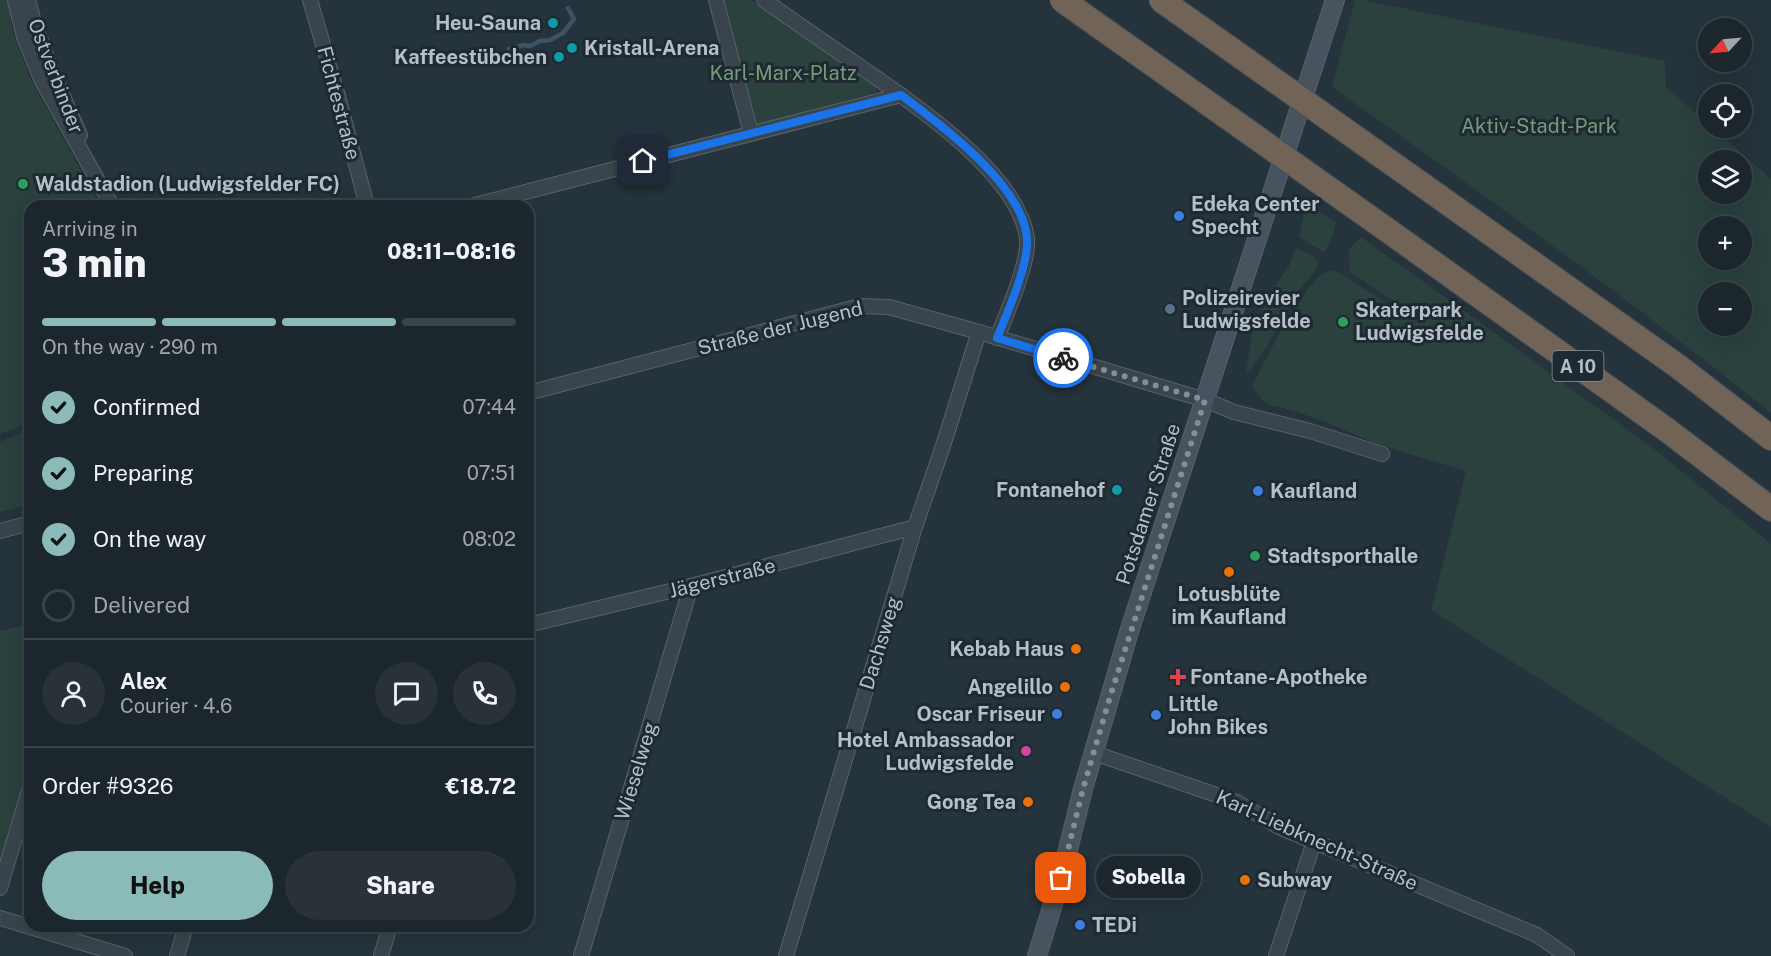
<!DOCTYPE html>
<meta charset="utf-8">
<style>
:root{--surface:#1c262d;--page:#293239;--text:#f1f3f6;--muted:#a0a5aa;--line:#3a4349;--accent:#8bbbb9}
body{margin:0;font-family:"Public Sans",sans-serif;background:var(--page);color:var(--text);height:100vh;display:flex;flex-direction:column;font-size:22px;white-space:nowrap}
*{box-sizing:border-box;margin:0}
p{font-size:20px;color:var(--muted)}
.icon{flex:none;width:33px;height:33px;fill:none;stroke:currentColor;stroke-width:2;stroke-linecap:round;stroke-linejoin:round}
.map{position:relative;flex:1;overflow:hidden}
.sheet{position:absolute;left:24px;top:200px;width:510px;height:732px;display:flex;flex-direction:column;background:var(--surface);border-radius:18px;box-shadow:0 6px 24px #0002,0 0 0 2px var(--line)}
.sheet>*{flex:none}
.needle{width:39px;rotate:244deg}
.controls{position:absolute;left:1698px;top:18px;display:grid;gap:12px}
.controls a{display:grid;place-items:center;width:54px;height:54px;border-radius:50%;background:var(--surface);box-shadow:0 6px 24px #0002,0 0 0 2px var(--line);font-size:30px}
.pin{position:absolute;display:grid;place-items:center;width:51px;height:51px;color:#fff;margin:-26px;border-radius:12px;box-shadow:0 3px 9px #0006}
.courier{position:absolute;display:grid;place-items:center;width:60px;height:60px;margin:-30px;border:4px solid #1a73e8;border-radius:50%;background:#fff;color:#222;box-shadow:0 2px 8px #0007}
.bubble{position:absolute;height:42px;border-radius:21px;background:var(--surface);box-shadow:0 6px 24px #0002,0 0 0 2px var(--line);font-size:20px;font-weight:800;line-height:42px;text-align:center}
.overview em{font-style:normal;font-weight:800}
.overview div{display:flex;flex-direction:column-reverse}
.overview{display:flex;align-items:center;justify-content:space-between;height:102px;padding:0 18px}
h1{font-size:39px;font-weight:800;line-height:45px}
.bar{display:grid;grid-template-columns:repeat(4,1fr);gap:9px 6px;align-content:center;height:72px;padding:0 18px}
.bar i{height:8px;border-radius:4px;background:var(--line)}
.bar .selected{background:var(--accent)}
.bar p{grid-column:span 4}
.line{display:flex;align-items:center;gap:15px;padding:0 18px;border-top:2px solid var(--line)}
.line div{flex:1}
.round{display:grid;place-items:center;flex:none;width:63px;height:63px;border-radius:32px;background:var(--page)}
ol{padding:0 18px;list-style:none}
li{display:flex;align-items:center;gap:18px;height:66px}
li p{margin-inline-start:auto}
li .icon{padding:6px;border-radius:50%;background:var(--accent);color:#111;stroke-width:4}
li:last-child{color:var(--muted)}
li i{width:33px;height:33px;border:3px solid var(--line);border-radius:50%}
.primary-button{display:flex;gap:12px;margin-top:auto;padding:12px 18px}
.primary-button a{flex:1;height:69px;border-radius:36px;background:var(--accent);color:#111;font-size:24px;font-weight:800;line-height:69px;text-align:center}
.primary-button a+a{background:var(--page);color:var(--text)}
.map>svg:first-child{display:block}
.green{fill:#2a413e;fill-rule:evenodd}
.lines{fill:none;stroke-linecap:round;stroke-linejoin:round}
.stream{stroke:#3c5364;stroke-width:4.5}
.minor-casing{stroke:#57626a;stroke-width:16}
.secondary-casing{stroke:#57626a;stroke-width:20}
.motorway-casing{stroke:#444f57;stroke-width:26}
.minor{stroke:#39444c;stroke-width:14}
.secondary{stroke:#47545f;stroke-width:18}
.motorway{stroke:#726357;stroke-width:24}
.motorway-bridge-casing{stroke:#444f57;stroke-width:26;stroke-linecap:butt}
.motorway-bridge{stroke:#726357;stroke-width:24}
.done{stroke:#838e97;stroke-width:6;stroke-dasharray:0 10.8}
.route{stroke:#1a73e8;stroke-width:8}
.culture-dot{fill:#0f9aa8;stroke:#1e2931;stroke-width:2}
.leisure-dot{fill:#2e9e5b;stroke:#1e2931;stroke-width:2}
.shop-dot{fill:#3f7fe0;stroke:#1e2931;stroke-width:2}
.service-dot{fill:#5c6f8a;stroke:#1e2931;stroke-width:2}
.food-dot{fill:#e8710a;stroke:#1e2931;stroke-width:2}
.health-dot{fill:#e0444e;stroke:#1e2931;stroke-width:2}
.hotel-dot{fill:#d1479c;stroke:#1e2931;stroke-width:2}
.labels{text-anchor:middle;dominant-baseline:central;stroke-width:6;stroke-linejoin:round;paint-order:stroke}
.shield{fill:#1e2931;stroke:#88929b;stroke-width:1.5}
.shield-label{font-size:18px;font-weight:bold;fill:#b5bfc8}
.poi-label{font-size:20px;font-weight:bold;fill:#b5bfc8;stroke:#1e2931;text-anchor:start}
.park-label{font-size:20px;fill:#759c78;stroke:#1e2931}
.street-label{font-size:20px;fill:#b5bfc8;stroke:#1e2931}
</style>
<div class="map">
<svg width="1771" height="956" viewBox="0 0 1771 956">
<rect width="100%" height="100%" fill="#25333c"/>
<g class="green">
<path d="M0,0H8L12,30L30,78L100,205L30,206V422L0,434Z"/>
<path d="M721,0H751L876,86V92L760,124L753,120Z"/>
<path d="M1355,0H1363L1665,61L1666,87L1708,124V128H1713L1771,179V413C1629,298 1480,193 1332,87ZM1708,160H1742V194H1708ZM1708,226H1742V260H1708ZM1708,292H1742V326H1708Z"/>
<path d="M1307,202L1336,223C1333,233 1331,247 1323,252L1299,237Z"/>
<path d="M1361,237L1484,325L1654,449L1771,544V827L1431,610L1466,471L1376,444L1326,422L1292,410L1270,405L1262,400L1252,387C1260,367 1307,282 1323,273C1328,270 1332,271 1337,271L1401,312L1406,319L1409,311L1350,272L1349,249Z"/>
<path d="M1296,248C1302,250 1317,256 1318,264C1318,271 1301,287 1296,294C1282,317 1265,357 1246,373L1252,335L1258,319L1270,293L1288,268Z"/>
<path d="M30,429V504L0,512V442Z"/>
<path d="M30,624V765L0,868V631Z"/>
</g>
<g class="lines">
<path class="stream" d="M509,49L524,45L530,46L540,41L550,40L563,33L574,19L568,8"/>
<g class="minor-casing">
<g id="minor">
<path d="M15,0L24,37L41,79L112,206"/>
<path d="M28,0L34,22L53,74L80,135"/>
<path d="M310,0L338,96L367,206"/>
<path d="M716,0L751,133"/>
<path d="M764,0C795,22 827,44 858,65C909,101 1018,172 1027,238C1030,261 1006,315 997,338"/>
<path d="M471,206L901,95"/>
<path d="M528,393L860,306L889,307L979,332L1205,400L1234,412L1310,431L1382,454"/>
<path d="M0,531L30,523"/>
<path d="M528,625L691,586L915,527"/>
<path d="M1094,753L1237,802L1279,827L1537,935L1567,956"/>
<path d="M0,888L30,787"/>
<path d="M0,918L125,956"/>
<path d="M177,956L186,926"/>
<path d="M381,956L390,926"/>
<path d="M581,956L691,586"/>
<path d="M786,956L915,527L941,452L979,332"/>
<path d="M1276,956L1314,842"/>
</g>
</g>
<g class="secondary-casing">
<path id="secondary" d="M1037,956L1061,878L1083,789L1129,632L1335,0"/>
</g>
<g class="motorway-casing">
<g id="motorway">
<path d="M1407,174L1679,367L1771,438"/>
<path d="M1383,227L1667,430L1771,509"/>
</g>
</g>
<use href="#minor" class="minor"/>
<use href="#secondary" class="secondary"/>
<use href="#motorway" class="motorway"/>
<g class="motorway-bridge-casing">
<g id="motorway-bridge">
<path d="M1062,0L1383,227"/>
<path d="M1161,0L1407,174"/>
</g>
</g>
<use href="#motorway-bridge" class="motorway-bridge"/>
</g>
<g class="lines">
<path class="done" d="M1061,878L1083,789L1110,697L1205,400L1063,358"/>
<path class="route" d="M643,161L901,95C941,125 1026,187 1027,241C1028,266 1007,314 997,338L1063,358"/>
</g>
<g class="culture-dot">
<circle cx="553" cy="23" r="6"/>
<circle cx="572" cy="48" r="6"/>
<circle cx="559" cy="57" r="6"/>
<circle cx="1117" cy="490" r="6"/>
</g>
<g class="leisure-dot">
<circle cx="23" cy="184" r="6"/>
<circle cx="1343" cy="322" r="6"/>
<circle cx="1255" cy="556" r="6"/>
</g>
<g class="shop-dot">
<circle cx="1179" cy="216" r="6"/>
<circle cx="1258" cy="491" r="6"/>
<circle cx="1057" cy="714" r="6"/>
<circle cx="1156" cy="715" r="6"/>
<circle cx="1080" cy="925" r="6"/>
</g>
<circle class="service-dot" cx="1170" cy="309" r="6"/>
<g class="food-dot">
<circle cx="1229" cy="572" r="6"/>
<circle cx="1076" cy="649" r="6"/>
<circle cx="1065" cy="687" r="6"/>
<circle cx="1028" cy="802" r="6"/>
<circle cx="1245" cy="880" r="6"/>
</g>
<path class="health-dot" d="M1175 668h6v6h6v6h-6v6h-6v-6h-6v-6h6z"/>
<circle class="hotel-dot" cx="1026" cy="751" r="6"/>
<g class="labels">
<rect class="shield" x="1552.5" y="351" width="51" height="30" rx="4.5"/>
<g class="shield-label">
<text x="1578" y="366">A 10</text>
</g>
<g class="poi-label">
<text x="541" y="23" text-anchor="end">Heu-Sauna</text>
<text x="584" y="48">Kristall-Arena</text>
<text x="547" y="57" text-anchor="end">Kaffeestübchen</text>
<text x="35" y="184">Waldstadion (Ludwigsfelder FC)</text>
<text x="1191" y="204">Edeka Center<tspan x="1191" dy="23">Specht</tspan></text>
<text x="1182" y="298">Polizeirevier<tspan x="1182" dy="23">Ludwigsfelde</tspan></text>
<text x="1355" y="310">Skaterpark<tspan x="1355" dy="23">Ludwigsfelde</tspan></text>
<text x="1105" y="490" text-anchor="end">Fontanehof</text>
<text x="1270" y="491">Kaufland</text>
<text x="1267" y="556">Stadtsporthalle</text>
<text x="1229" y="594" text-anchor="middle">Lotusblüte<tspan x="1229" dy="23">im Kaufland</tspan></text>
<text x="1064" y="649" text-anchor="end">Kebab Haus</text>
<text x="1190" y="677">Fontane-Apotheke</text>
<text x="1053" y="687" text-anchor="end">Angelillo</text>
<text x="1168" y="704">Little<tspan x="1168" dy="23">John Bikes</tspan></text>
<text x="1045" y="714" text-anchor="end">Oscar Friseur</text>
<text x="1014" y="740" text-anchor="end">Hotel Ambassador<tspan x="1014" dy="23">Ludwigsfelde</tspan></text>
<text x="1016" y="802" text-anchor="end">Gong Tea</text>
<text x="1257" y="880">Subway</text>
<text x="1092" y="925">TEDi</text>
</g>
<g class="park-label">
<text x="783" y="73">Karl-Marx-Platz</text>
<text x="1539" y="126">Aktiv-Stadt-Park</text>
</g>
<g class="street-label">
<text transform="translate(56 76) rotate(69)">Ostverbinder</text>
<text transform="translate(339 103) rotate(75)">Fichtestraße</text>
<text transform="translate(780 328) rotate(-14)">Straße der Jugend</text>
<text transform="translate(1148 504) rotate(-72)">Potsdamer Straße</text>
<text transform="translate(722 578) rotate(-14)">Jägerstraße</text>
<text transform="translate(880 643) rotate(-73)">Dachsweg</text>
<text transform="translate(636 771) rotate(-73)">Wieselweg</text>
<text transform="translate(1317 840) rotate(24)">Karl-Liebknecht-Straße</text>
</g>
</g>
</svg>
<div class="controls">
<a><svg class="needle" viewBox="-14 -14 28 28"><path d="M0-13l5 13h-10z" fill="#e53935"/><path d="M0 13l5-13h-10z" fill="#a0a5aa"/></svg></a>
<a><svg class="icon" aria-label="locate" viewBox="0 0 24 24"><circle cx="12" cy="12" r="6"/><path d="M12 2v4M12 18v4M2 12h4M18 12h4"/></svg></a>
<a><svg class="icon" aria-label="layers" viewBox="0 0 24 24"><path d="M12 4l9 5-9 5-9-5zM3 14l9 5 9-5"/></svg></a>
<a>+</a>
<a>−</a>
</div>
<div class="pin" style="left:1061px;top:878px;background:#ea580c"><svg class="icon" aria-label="bag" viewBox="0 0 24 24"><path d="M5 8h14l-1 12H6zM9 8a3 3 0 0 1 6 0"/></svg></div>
<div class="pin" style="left:643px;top:161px;background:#1f2937"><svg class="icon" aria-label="home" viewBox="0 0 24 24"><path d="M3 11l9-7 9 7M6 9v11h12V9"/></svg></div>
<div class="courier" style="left:1063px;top:358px"><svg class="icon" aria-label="bike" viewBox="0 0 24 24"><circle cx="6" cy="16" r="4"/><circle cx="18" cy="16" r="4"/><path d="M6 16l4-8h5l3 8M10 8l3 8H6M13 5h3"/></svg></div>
<div class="bubble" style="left:1096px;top:856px;width:105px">Sobella</div>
<section class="sheet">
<div class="overview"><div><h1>3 min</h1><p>Arriving in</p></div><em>08:11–08:16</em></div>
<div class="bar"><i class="selected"></i><i class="selected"></i><i class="selected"></i><i></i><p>On the way · 290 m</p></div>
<ol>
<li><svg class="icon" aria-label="check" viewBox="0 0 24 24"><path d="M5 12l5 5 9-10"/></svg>Confirmed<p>07:44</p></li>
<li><svg class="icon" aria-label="check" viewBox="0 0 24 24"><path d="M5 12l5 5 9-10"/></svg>Preparing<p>07:51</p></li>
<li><svg class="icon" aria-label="check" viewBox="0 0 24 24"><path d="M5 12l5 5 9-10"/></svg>On the way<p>08:02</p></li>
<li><i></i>Delivered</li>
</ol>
<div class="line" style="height:108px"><a class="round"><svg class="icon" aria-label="person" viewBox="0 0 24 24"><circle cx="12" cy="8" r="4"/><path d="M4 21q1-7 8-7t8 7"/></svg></a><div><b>Alex</b><p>Courier · 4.6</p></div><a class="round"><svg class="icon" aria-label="chat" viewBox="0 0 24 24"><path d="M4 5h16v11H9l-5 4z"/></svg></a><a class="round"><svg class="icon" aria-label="phone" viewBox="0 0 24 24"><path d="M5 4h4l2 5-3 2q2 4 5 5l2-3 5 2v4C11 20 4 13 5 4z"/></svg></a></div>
<div class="line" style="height:78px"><div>Order #9326</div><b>€18.72</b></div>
<div class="primary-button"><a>Help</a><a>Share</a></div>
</section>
</div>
